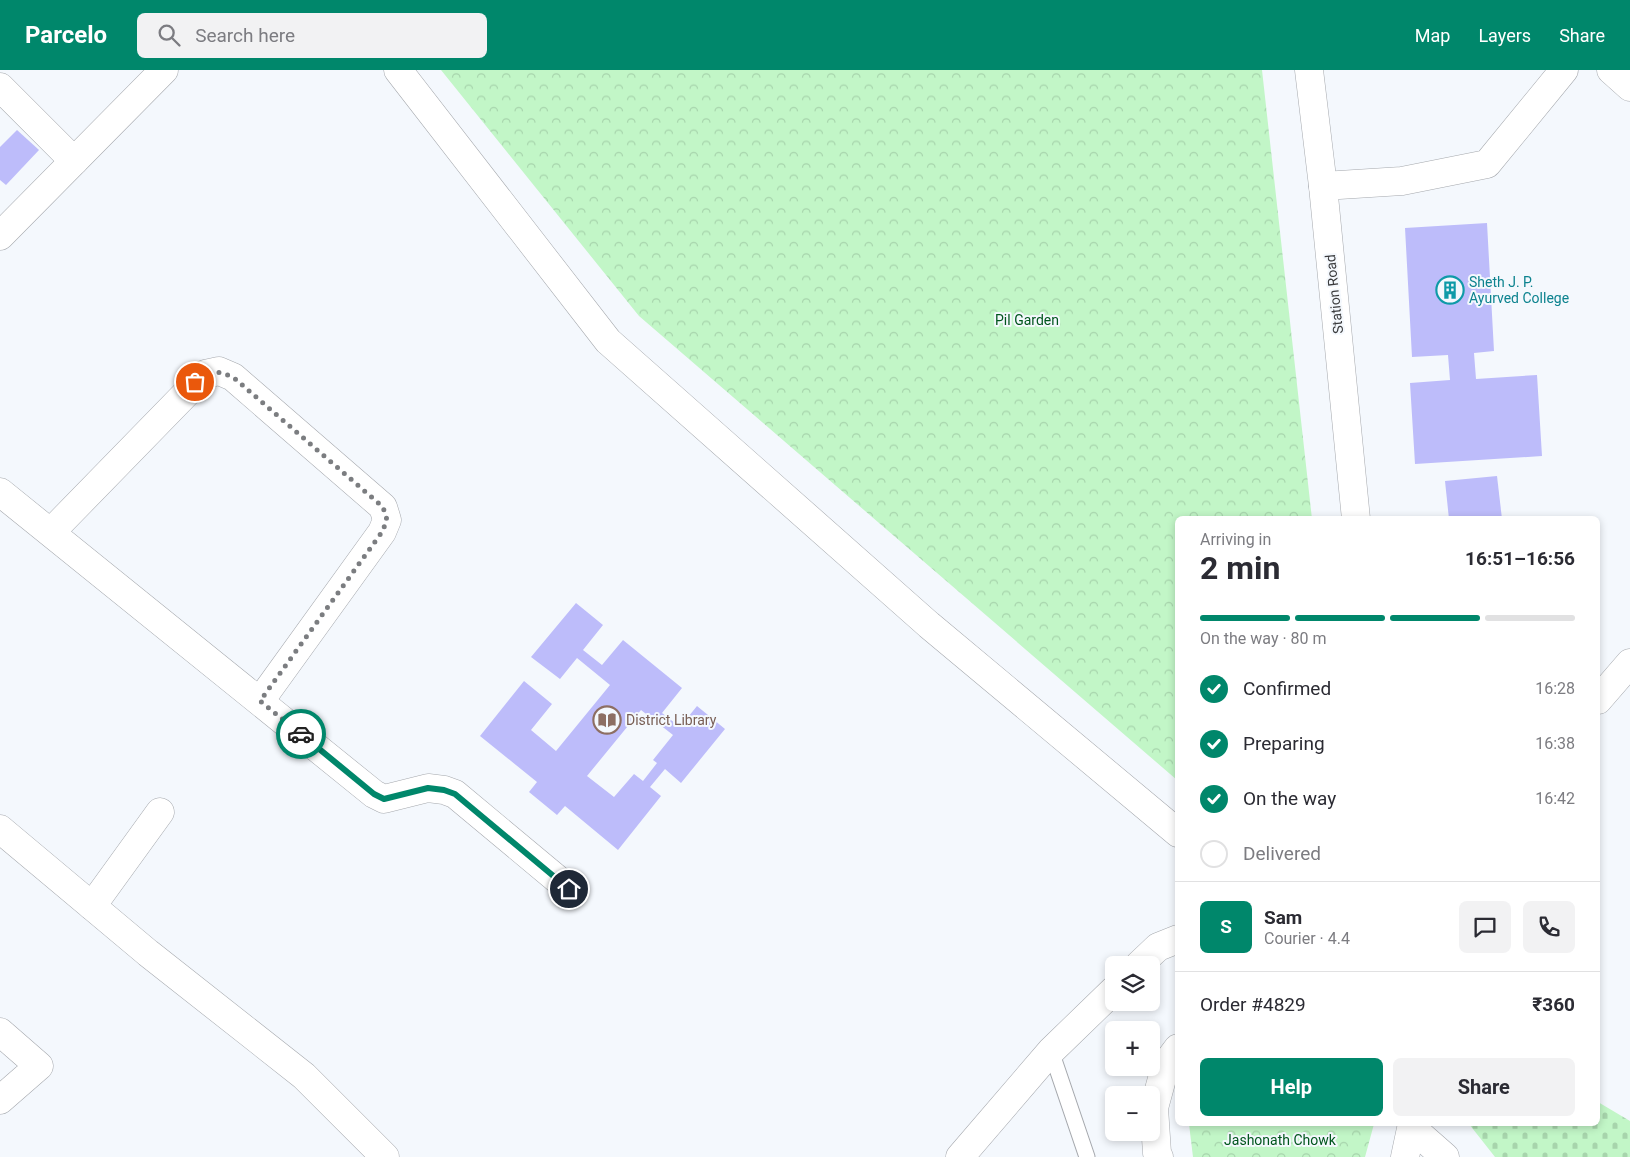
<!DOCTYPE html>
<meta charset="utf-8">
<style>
:root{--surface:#fff;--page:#f2f2f3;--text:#2b2b33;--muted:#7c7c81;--line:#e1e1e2;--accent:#00876b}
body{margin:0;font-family:Roboto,sans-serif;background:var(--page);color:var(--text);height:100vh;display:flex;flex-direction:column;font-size:19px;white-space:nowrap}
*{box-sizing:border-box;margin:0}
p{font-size:16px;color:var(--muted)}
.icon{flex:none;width:28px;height:28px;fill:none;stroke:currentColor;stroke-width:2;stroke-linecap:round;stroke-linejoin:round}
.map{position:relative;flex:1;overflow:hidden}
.sheet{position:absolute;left:1175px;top:446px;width:425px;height:610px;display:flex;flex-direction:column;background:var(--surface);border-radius:8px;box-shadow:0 2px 8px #0003}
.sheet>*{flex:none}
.tools{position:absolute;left:1105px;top:886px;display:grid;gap:10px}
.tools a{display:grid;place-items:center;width:55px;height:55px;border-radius:8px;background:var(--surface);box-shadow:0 2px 8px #0003;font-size:25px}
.pin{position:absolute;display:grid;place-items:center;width:42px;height:42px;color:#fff;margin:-21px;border:2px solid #fff;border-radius:50%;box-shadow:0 1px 5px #0007}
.courier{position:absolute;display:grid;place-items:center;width:50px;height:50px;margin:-25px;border:4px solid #00876b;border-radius:50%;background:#fff;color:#222;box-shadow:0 1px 6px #0007}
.head em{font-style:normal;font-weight:700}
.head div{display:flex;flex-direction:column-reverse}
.head{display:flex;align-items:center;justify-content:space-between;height:85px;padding:0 25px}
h1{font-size:32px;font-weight:700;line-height:38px}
.bar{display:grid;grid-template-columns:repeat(4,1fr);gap:8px 5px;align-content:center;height:60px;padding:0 25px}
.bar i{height:6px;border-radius:4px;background:var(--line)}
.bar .selected{background:var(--accent)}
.bar p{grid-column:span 4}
.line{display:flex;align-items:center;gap:12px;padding:0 25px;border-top:1px solid var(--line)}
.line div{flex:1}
.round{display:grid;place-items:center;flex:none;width:52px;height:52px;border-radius:8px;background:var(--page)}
ol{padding:0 25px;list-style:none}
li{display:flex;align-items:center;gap:15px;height:55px}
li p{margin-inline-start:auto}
li .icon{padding:5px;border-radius:50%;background:var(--accent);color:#fff;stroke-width:4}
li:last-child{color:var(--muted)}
li i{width:28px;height:28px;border:2px solid var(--line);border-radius:50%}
.action{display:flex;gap:10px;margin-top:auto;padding:10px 25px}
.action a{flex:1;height:58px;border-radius:8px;background:var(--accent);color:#fff;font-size:20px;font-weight:700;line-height:58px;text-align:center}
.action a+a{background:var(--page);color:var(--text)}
header{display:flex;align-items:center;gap:30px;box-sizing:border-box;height:70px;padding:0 25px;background:var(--accent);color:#fff}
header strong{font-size:24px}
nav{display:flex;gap:28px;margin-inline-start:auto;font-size:18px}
.search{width:350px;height:45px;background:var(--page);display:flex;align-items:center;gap:12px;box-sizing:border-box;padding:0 18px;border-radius:8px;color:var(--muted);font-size:19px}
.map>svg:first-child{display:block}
.cemetery{fill:url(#cemetery-stones)}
.park{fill:url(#park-crowns)}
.building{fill:#bdbcfa;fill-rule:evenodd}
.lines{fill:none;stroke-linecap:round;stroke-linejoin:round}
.lane-casing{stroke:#a5a8ad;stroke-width:17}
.street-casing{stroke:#a5a8ad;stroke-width:29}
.secondary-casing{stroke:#a5a8ad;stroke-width:29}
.lane{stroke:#fff;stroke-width:15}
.street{stroke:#fff;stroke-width:28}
.secondary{stroke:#fff;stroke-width:28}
.done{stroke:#7b7d80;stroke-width:5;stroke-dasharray:0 9}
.route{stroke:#00876b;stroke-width:6}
.labels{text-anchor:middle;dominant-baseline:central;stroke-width:4;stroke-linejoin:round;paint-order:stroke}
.culture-label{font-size:14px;fill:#0d838f;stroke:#f4f8fd;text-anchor:start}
.street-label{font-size:14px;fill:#3a3b3d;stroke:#f4f8fd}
.park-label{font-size:14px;fill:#00561d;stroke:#f4f8fd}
.education-label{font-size:14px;fill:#785e54;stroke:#f4f8fd;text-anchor:start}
</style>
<header>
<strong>Parcelo</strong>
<div class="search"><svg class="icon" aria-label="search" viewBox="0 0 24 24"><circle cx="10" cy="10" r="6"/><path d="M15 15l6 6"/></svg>Search here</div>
<nav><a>Map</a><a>Layers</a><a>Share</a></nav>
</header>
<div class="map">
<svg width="1630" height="1087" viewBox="0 0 1630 1087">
<defs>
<pattern id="cemetery-stones" width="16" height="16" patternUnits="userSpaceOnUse" patternTransform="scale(1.25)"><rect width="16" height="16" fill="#c2f6c7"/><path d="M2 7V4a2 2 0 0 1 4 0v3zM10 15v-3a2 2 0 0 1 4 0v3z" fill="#a7d4ac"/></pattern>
<pattern id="park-crowns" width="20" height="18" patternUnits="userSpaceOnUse" patternTransform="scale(1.25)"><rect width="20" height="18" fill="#c2f6c7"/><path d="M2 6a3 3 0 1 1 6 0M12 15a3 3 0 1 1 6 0" fill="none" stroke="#a7d4ac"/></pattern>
</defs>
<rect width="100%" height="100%" fill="#f4f8fd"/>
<path class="cemetery" d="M1598,1032L1630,1051V1087H1495L1469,1054H1598Z"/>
<g class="park">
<path d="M441,0H1262L1312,449H1178L1177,710L639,246Z"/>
<path d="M1189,1054H1374L1365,1087H1193Z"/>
</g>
<g class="building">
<path d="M17,60L39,80L6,115L0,110V77Z"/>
<path d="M1487,153L1494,281L1474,283L1476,309L1537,305L1542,386L1415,394L1410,313L1450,310L1448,285L1412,287L1405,158Z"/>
<path d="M1497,406L1502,449H1449L1445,411Z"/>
<path d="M576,533L603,555L583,580L602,595L623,570L682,618L662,643L680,657L697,636L725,659L681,713L665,699L650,717L661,726L618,780L565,736L557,745L529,722L537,712L480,666L524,611L552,634L531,660L556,681L610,615L577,588L560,609L531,587ZM641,640L673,665L653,690L657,693L643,711L634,704L614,727L587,706Z"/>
</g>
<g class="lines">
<g class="lane-casing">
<path id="lane" d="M1051,981L1087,1087"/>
</g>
<g class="street-casing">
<g id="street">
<path d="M1611,0L1630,17"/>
<path d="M0,17L74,91"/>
<path d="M1323,116L1402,111L1487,94L1564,0"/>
<path d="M0,166L164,0"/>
<path d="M0,422L374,724L384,729L428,718L444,720L455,724L569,819"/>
<path d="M51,462L205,304L219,301L233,307L383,437L387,450L382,462L260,631"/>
<path d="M1598,630L1630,593"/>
<path d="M0,759L148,883L304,1006L385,1087"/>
<path d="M92,836L160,742"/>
<path d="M1139,895L1158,877L1178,869"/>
<path d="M0,962L39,996L0,1030"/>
<path d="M960,1087L1051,981L1114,920"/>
</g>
</g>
<g class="secondary-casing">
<g id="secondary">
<path d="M398,0L608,271L929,555L1178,763"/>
<path d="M1309,0L1323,116L1356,449"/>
<path d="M1412,1058L1445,1087"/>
<path d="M1159,1087L1157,1083L1154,1038L1166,994L1178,978"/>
<path d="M1405,1087L1412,1054"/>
</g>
</g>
<use href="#lane" class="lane"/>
<use href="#street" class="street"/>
<use href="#secondary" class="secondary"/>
</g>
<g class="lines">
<path class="done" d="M195,312C210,299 215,300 233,307L383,437L387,450L382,462L260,631L301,664"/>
<path class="route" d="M301,664L374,724L384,729L428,718L444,720L455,724L569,819"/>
</g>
<defs>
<g id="building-ring" transform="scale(1.4375)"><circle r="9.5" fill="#f4f8fd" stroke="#0f9aa8" stroke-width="1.5"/><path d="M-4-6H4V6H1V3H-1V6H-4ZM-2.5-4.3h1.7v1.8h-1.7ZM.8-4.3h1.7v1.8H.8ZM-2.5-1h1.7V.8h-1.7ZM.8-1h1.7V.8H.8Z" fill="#0f9aa8"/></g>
<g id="library-ring" transform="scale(1.4375)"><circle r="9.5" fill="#f4f8fd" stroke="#8d6e63" stroke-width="1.5"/><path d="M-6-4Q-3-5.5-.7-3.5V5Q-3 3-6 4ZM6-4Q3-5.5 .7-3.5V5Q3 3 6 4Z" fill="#8d6e63"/></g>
</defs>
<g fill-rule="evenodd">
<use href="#building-ring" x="1450" y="220"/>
<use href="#library-ring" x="607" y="650"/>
</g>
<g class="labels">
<g class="culture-label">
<text x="1469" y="212">Sheth J. P.<tspan x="1469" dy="16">Ayurved College</tspan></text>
</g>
<g class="street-label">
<text transform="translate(1334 224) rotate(-96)">Station Road</text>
</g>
<g class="park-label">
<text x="1027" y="250">Pil Garden</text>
<text x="1280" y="1070">Jashonath Chowk</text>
</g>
<g class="education-label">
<text x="626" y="650">District Library</text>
</g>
</g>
</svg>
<div class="tools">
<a><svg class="icon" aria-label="layers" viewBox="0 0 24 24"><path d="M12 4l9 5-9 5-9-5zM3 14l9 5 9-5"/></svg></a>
<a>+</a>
<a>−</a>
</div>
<div class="pin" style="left:195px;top:312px;background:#ea580c"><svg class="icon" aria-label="bag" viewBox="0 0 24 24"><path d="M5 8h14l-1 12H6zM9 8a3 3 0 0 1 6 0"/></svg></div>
<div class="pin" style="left:569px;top:819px;background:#1f2937"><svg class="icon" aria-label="home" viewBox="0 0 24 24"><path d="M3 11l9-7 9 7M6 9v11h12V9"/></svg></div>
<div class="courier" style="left:301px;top:664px"><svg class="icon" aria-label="car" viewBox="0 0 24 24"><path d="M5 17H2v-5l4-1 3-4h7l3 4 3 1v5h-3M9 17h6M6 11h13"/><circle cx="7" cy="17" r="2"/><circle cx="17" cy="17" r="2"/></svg></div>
<section class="sheet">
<div class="head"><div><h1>2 min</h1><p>Arriving in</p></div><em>16:51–16:56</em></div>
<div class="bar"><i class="selected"></i><i class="selected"></i><i class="selected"></i><i></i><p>On the way · 80 m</p></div>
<ol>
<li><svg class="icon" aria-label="check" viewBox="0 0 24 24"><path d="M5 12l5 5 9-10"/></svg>Confirmed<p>16:28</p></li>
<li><svg class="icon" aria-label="check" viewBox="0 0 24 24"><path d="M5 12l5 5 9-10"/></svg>Preparing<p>16:38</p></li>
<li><svg class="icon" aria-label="check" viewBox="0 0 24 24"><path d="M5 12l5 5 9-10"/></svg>On the way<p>16:42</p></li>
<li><i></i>Delivered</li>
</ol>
<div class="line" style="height:90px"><b class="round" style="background:var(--accent);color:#fff">S</b><div><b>Sam</b><p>Courier · 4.4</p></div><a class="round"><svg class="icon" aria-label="chat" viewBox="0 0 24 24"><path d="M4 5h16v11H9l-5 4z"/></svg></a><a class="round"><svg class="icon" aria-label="phone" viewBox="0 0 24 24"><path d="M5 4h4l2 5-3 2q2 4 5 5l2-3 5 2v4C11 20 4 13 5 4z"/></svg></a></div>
<div class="line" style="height:65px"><div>Order #4829</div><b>₹360</b></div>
<div class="action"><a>Help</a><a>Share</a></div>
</section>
</div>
